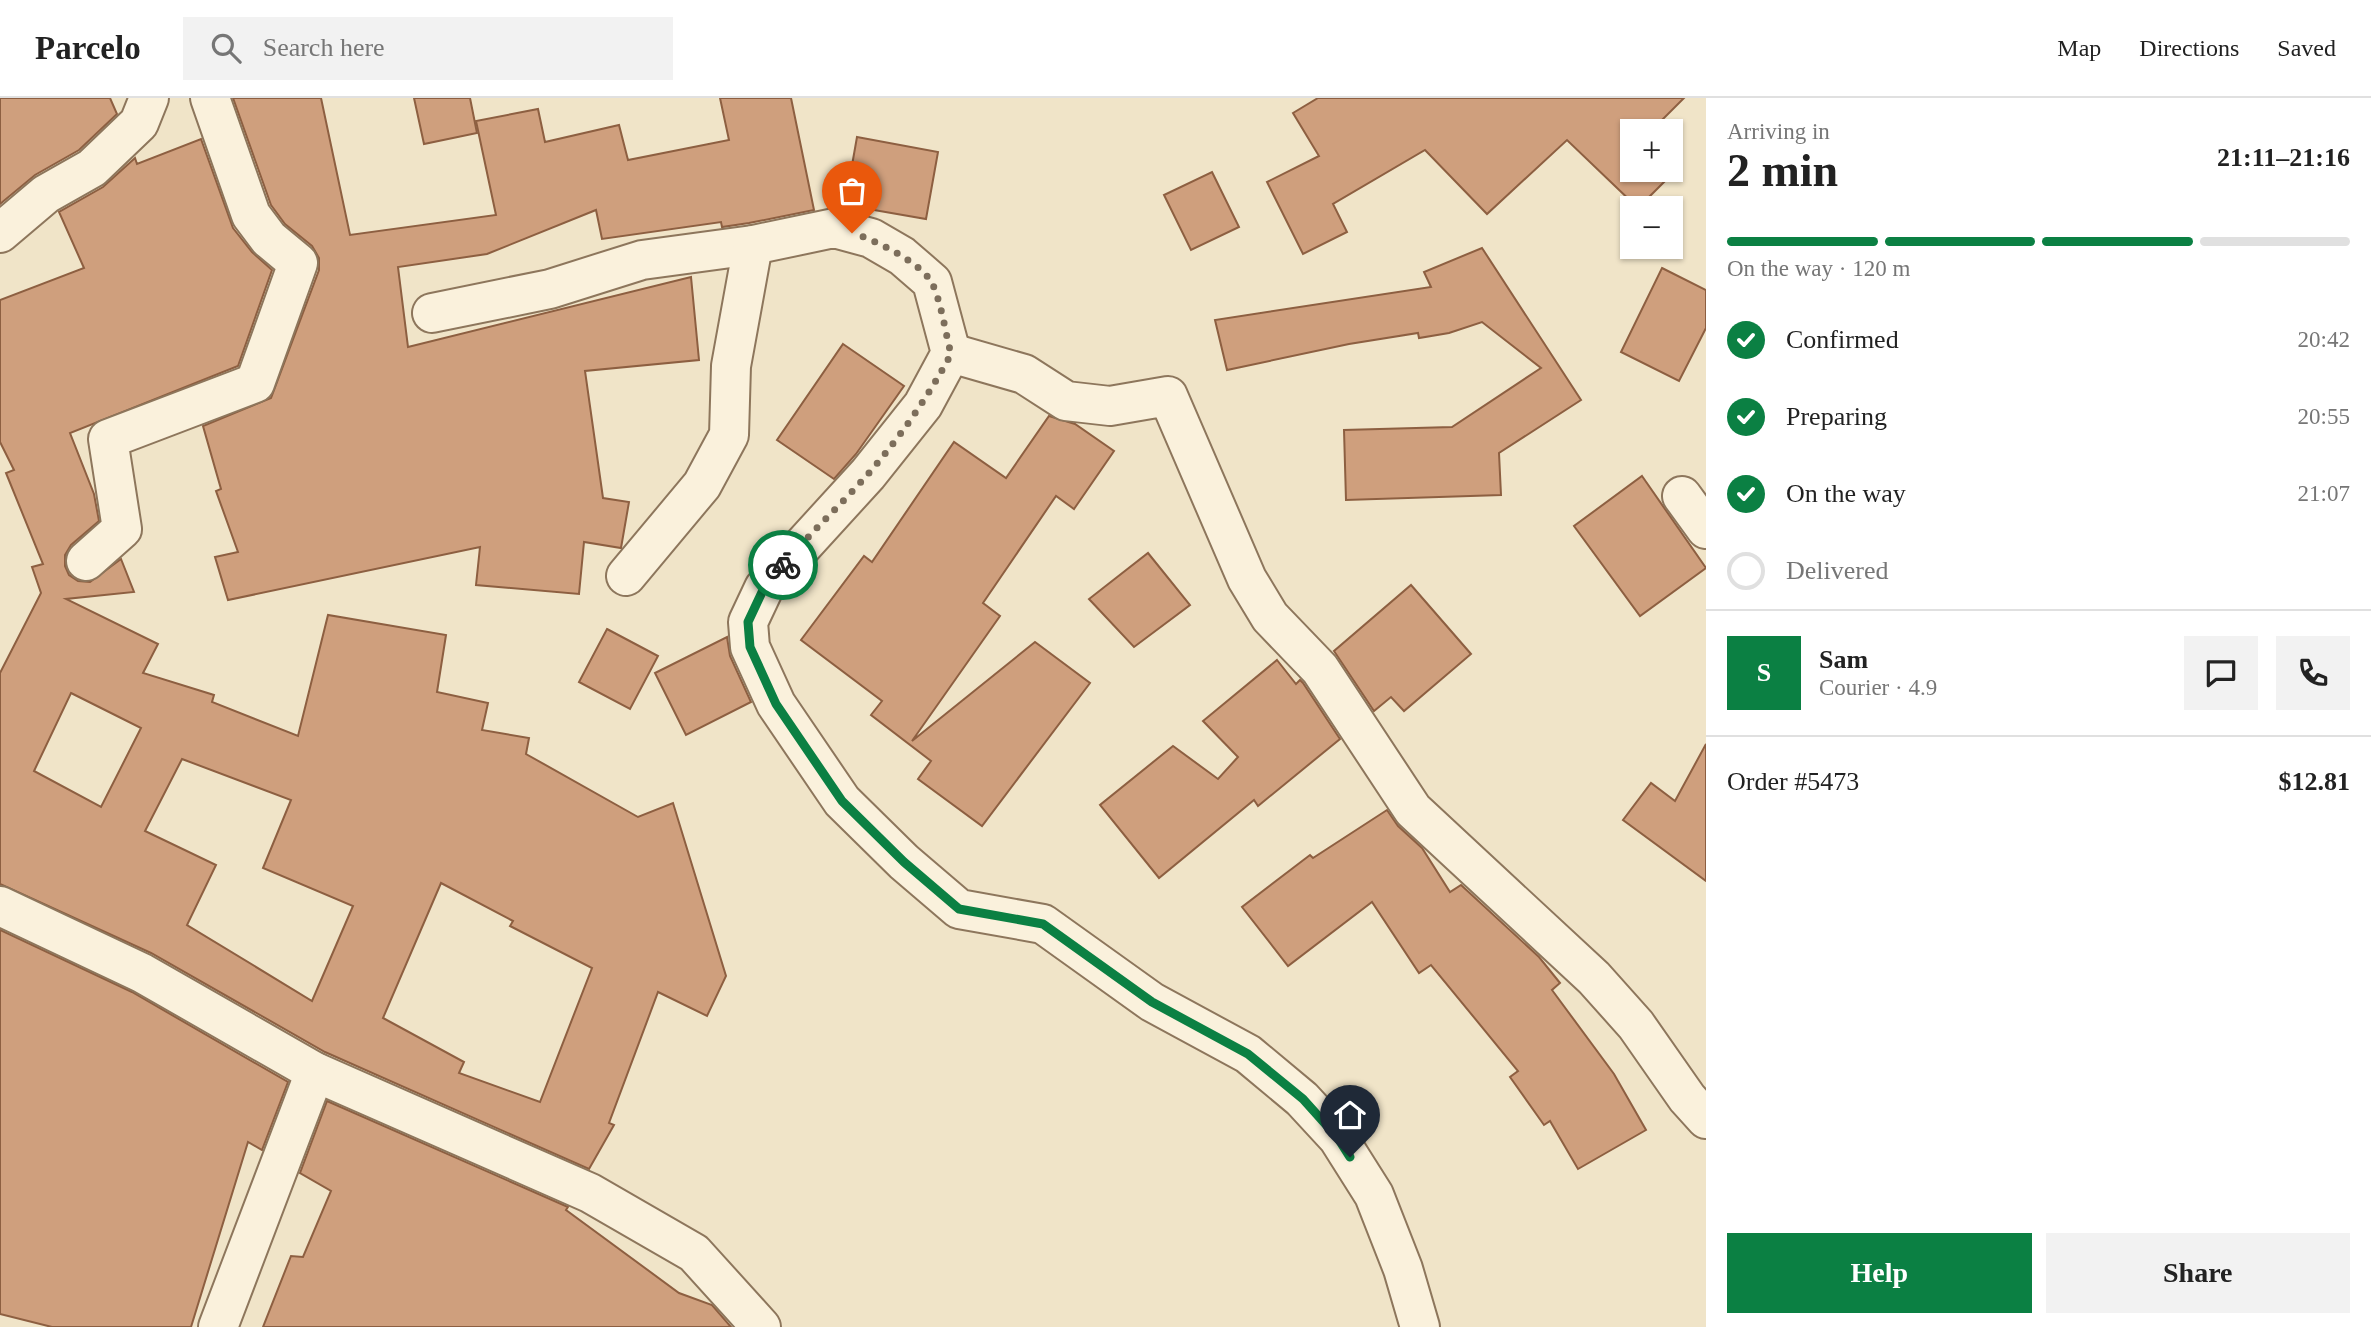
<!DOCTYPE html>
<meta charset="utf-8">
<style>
:root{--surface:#fff;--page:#f2f2f2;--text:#222;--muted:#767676;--line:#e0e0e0;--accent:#0b8043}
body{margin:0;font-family:"Times New Roman",serif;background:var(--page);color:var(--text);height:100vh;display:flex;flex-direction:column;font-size:26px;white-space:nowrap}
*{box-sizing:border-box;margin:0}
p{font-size:23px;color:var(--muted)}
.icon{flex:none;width:38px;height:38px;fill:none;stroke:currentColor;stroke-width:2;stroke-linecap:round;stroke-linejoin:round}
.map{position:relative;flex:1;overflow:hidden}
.panel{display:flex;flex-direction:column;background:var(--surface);width:665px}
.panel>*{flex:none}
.buttons{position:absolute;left:1620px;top:21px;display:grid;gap:14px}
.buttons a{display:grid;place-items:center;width:63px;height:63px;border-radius:0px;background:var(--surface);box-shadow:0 2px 5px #0004;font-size:35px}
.pin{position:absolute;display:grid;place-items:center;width:60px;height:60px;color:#fff;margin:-72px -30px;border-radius:50% 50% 50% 0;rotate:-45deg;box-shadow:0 0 7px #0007}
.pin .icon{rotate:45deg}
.courier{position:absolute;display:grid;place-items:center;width:70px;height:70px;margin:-35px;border:5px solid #0b8043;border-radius:50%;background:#fff;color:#222;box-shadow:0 2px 9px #0007}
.summary em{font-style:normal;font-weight:600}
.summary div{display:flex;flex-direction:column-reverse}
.summary{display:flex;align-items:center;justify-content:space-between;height:119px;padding:0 21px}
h1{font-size:46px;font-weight:600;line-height:52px}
.bar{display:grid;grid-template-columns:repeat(4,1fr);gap:10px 7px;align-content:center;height:84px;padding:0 21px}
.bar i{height:9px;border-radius:5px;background:var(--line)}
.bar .on{background:var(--accent)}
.bar p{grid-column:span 4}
.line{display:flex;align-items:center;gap:18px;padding:0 21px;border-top:2px solid var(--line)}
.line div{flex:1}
.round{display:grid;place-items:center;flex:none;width:74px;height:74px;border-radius:0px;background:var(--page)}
ol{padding:0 21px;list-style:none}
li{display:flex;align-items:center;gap:21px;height:77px}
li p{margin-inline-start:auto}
li .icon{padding:7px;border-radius:50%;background:var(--accent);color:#fff;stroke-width:4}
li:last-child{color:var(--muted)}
li i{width:38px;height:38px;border:4px solid var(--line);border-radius:50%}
.action{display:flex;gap:14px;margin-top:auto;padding:14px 21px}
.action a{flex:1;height:80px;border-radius:0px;background:var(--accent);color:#fff;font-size:28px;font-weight:600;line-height:80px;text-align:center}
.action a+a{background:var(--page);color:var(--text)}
header{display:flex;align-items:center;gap:42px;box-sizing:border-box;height:98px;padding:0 35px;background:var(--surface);border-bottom:2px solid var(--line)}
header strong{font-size:33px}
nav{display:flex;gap:38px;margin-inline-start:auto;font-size:24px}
.search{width:490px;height:63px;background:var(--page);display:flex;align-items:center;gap:18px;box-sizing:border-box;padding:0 24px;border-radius:0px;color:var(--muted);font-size:26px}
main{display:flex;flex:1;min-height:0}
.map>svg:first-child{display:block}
.building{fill:#cf9f7d;stroke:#8d5f41;stroke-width:2;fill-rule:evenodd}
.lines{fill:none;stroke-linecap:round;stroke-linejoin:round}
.street-casing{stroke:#8d765c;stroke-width:42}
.street{stroke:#faf1dc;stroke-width:38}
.done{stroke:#7c6e5b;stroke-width:7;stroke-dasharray:0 12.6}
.route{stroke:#0b8043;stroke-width:9}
</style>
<header>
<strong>Parcelo</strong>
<div class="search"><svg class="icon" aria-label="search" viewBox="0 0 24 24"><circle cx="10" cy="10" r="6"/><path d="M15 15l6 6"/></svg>Search here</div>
<nav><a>Map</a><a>Directions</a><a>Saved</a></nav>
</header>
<main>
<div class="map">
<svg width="1706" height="1229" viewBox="0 0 1706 1229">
<rect width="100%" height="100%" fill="#f0e4c8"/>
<g class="building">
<path d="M0,0H110L117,16L79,52L35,77L0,106Z"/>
<path d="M233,0H321L350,137L496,117L476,23L538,11L545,44L619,27L628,62L729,42L720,0H791L814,112L749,125L722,129L721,124L602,141L596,112L487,156L398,169L408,249L691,179L699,262L585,273L603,400L629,404L621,450L584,444L579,496L476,487L480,449L228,502L215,459L238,454L216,393L221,391L203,328L271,300L319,172V160L312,148L285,126L271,107Z"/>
<path d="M414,0H470L477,35L424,46Z"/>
<path d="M1318,0H1684L1651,33H1633V72H1671V59L1681,67L1638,110L1567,42L1487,116L1425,52L1333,106L1347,134L1303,156L1267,84L1319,58L1293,15Z"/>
<path d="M857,39L938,54L926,121L845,107Z"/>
<path d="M201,41L233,130L252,154L272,172L238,268L70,335L94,396L99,423L71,447L65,457V468L69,477L78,483L90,484L121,461L134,494L66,501L158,546L143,575L214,597L212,604L298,638L328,517L446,537L437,594L488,605L482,632L529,640L526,656L638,719L673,705L726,878L707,918L658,894L609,1025L614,1027L589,1071L325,954L151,855L0,786V575L41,495L32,469L43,466L6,375L14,372L0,344V202L84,170L59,114L103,89L135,60L137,66ZM71,595L141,630L101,709L34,673ZM182,661L291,702L263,770L353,808L312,903L187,827L216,767L145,733ZM441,785L513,823L510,828L592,870L540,1004L459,975L464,964L383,920Z"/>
<path d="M1212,74L1239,129L1191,152L1164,97Z"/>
<path d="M1482,150L1581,302L1499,355L1501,397L1346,402L1344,332L1452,329L1541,270L1482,224L1449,235L1419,240L1418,235L1349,246L1227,272L1215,222L1431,189L1424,174Z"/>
<path d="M1662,170L1706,192V230L1679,283L1621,254Z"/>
<path d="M843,246L904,288L856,356L834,381L777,342Z"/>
<path d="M1049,318L1075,326L1114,353L1074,411L1056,398L983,505L1000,518L912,643L1035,544L1090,585L982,728L918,681L931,663L871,617L882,603L801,542L864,458L872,464L954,344L1006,380Z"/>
<path d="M1642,378L1706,470L1640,518L1574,428Z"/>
<path d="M1148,455L1190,507L1134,549L1089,501Z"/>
<path d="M1411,487L1471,556L1404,613L1391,599L1374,613L1334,553Z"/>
<path d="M607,531L658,558L630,611L579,584Z"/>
<path d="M727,539L730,558L751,604L686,637L655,575Z"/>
<path d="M1277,562L1296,586L1300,582L1303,585L1340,641L1258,708L1254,702L1159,780L1100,707L1173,648L1218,681L1238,659L1203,623Z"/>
<path d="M1706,646V783L1623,722L1651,685L1675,703Z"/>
<path d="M1387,712L1398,728L1422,750L1450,794L1461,787L1539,859L1560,885L1552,892L1614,976L1646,1032L1578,1071L1550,1023L1544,1027L1510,979L1518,973L1431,867L1419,875L1372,804L1288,868L1242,809L1310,757L1313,760Z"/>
<path d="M0,832L132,894L288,984L262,1052L248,1044L191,1229H52L0,1216Z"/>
<path d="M327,1003L568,1109L566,1112L679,1195L712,1207L731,1229H263L291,1158L303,1159L331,1093L300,1075Z"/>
</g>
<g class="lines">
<g class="street-casing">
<g id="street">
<path d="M0,135L46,96L92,70L139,25L149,0"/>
<path d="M432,215L550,191L642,162L753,147L834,130L871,140L902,158L932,184L951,255L923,307L868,376L764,490L748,524L750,549L776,606L842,703L904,764L959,811L1043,826L1152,904L1248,956L1302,1001L1338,1040L1374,1097L1403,1171L1420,1229"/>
<path d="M951,255L1024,276L1066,303L1110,308L1168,298L1247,481L1270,519L1320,571L1413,712L1594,880L1636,927L1687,1000L1706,1021"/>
<path d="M1682,398L1706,431"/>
<path d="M86,463L122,431L108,341L255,285L298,165L269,141L251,117L210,0"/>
<path d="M626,478L702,387L729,337L731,268L753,147"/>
<path d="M0,808L142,875L315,974L590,1095L694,1155L761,1229"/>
<path d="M218,1229L315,974"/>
</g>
</g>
<use href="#street" class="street"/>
</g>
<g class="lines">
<path class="done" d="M783,467C810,435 841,407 868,376C901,338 928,299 951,256C945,233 942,208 933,187C924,166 874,141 852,135"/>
<path class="route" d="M783,467L764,490L748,524L750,549L776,606L842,703L904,764L959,811L1043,826L1152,904L1248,956L1303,1001L1338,1040L1350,1059"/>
</g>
</svg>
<div class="buttons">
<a>+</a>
<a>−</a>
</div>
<div class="pin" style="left:852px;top:135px;background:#ea580c"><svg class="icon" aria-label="bag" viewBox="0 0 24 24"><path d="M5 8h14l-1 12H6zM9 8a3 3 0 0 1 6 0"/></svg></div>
<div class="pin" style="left:1350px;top:1059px;background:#1f2937"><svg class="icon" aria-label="home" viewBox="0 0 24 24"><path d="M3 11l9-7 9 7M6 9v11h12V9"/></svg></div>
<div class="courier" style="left:783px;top:467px"><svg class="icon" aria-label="bike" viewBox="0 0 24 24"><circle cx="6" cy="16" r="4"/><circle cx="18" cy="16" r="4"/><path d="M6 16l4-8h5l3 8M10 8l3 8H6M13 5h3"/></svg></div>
</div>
<section class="panel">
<div class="summary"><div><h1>2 min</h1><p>Arriving in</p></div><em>21:11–21:16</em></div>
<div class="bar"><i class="on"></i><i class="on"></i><i class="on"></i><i></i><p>On the way · 120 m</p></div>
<ol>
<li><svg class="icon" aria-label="check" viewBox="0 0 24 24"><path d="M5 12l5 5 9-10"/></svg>Confirmed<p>20:42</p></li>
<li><svg class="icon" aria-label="check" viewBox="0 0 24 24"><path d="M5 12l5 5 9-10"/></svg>Preparing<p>20:55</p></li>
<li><svg class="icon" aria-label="check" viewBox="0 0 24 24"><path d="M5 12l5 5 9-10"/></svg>On the way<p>21:07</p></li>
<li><i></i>Delivered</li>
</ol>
<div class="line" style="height:126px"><b class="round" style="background:var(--accent);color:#fff">S</b><div><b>Sam</b><p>Courier · 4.9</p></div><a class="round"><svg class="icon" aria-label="chat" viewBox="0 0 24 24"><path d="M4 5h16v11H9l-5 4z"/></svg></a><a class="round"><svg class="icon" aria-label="phone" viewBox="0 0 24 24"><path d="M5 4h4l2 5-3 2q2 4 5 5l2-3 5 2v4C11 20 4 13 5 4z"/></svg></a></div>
<div class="line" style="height:91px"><div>Order #5473</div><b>$12.81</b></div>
<div class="action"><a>Help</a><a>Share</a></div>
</section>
</main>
